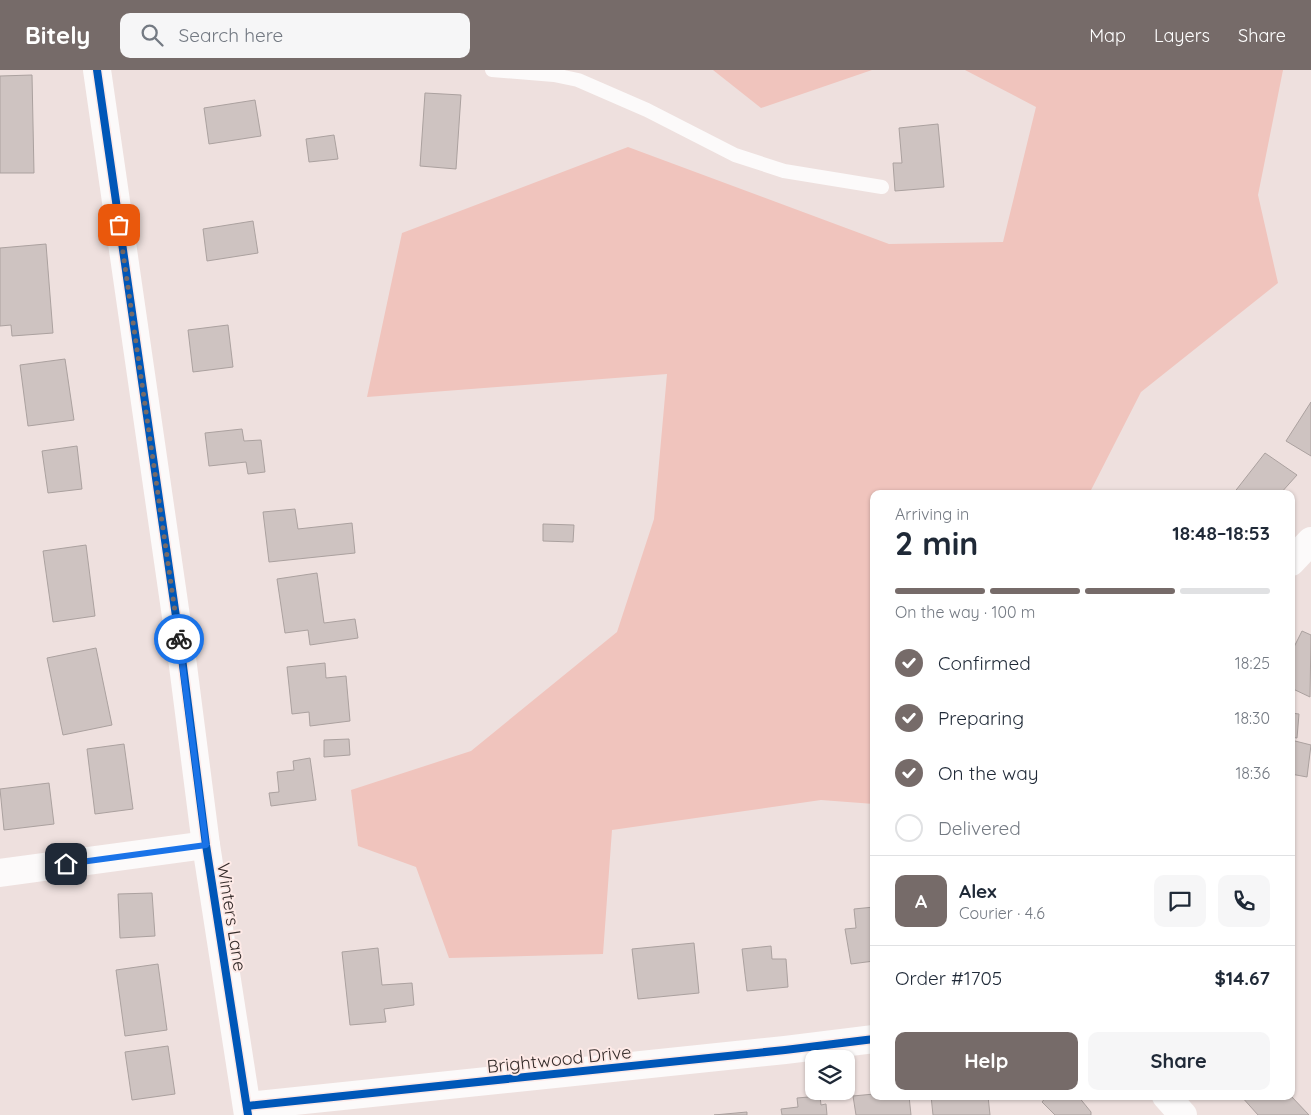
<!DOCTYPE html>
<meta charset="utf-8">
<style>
:root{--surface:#fff;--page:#f6f6f7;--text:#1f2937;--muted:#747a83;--line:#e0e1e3;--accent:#766b69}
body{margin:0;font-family:Quicksand,sans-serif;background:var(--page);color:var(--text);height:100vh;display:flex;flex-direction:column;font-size:19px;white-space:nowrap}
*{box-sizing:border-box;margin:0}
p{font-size:16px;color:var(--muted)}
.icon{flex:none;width:28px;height:28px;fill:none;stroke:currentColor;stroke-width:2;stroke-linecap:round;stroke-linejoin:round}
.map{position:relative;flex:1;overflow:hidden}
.sheet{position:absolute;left:870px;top:420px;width:425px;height:610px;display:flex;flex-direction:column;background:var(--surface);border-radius:10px;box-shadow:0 1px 4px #0004}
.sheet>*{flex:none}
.buttons{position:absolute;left:805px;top:980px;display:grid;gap:10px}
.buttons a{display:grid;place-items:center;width:50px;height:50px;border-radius:10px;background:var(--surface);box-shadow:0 1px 4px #0004;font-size:25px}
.pin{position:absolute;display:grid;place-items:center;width:42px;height:42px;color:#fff;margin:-21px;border-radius:10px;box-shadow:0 2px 8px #0006}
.courier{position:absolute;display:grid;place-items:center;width:50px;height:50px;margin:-25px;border:4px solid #1a73e8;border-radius:50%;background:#fff;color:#222;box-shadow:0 1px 6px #0007}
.head em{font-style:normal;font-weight:700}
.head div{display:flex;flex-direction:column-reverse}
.head{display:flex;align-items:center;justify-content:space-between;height:85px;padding:0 25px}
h1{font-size:32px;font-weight:700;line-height:38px}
.bar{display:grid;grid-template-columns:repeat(4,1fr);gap:8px 5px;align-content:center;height:60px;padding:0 25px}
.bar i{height:6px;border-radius:4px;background:var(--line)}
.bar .current{background:var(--accent)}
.bar p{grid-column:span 4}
.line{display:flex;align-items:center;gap:12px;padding:0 25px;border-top:1px solid var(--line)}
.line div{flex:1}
.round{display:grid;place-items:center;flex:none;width:52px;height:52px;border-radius:10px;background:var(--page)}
ol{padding:0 25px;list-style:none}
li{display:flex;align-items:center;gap:15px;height:55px}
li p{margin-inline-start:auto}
li .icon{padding:5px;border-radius:50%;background:var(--accent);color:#fff;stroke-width:4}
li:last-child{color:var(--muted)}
li i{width:28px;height:28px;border:2px solid var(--line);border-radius:50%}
.primary-button{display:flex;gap:10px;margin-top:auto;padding:10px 25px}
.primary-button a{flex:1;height:58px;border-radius:10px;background:var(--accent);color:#fff;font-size:20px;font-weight:700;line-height:58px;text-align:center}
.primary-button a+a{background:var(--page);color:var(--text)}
header{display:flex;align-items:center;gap:30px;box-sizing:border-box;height:70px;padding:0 25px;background:var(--accent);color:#fff}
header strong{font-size:24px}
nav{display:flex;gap:28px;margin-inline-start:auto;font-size:18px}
.search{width:350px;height:45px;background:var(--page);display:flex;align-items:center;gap:12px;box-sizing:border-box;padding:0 18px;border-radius:10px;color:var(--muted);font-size:19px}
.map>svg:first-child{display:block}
.green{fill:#f0c4bd}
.building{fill:#cec3c1;stroke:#aba19f}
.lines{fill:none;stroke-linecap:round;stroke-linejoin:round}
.lane{stroke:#fcfafa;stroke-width:14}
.street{stroke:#fcfafa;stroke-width:28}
.secondary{stroke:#fcfafa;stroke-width:28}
.cycleway-casing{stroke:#feeae7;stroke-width:11}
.cycleway{stroke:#0057b8;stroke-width:8}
.done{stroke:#766b69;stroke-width:5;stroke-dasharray:0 9}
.route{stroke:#1a73e8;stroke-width:6}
.labels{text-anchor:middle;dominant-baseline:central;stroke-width:4;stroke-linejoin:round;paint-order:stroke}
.street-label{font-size:18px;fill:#352c2a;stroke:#feeae7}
</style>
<header>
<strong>Bitely</strong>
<div class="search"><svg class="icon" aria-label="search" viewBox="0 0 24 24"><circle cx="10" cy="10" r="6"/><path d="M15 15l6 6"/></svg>Search here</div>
<nav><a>Map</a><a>Layers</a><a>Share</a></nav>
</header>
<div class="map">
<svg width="1311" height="1045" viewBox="0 0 1311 1045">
<rect width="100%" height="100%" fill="#eee0de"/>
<g class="green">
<path d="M713,0H872L761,38Z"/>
<path d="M965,0H1283L1258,125L1278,213L1141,322L1089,424H874V734L821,730L612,760L603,884L449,888L416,797L358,776L351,720L471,681L617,562L654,449L667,304L367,327L402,163L628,77L889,174L1003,172L1036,37Z"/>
</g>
<g class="building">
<path d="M32,5L34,103H0V6Z"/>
<path d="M425,23L461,25L456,99L420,96Z"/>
<path d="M255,30L261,66L209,74L204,38Z"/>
<path d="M938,54L944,117L895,121L893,93H902L899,58Z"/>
<path d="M334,65L338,89L309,92L306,69Z"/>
<path d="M253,151L258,183L207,191L203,159Z"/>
<path d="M46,174L53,263L12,266L11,255L0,256V178Z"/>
<path d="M228,255L233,297L193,302L188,260Z"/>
<path d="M65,289L74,350L28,356L20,295Z"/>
<path d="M1311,332V386L1286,371Z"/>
<path d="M242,359L244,371L261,370L265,402L248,404L246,392L209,396L205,363Z"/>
<path d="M77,376L82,419L48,423L42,381Z"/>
<path d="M1265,383L1297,405L1280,424H1233Z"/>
<path d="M295,439L298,459L352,453L355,483L269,492L263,442Z"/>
<path d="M543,454L574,455L573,472L543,471Z"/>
<path d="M86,475L95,546L53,552L43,481Z"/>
<path d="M317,503L324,553L355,549L358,568L310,575L308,560L285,563L277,509Z"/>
<path d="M1302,561L1311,565L1310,627L1291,618V576L1294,577Z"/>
<path d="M96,578L112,655L63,665L47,588Z"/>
<path d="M325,593L326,608L346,606L350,651L310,656L309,642L292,644L287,597Z"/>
<path d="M1291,643L1299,644L1297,668L1291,667Z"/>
<path d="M349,669L350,685L324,687V670Z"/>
<path d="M1291,670L1311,675L1307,707L1291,704Z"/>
<path d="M124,674L133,739L95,744L87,679Z"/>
<path d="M310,688L316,730L271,736L269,723L279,722L277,702L294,700L293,691Z"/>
<path d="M49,713L54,754L4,760L0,719Z"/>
<path d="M152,823L155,866L120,868L118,824Z"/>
<path d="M874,837V891L851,894L845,859L856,858L854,839Z"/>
<path d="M694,873L699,923L638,929L632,879Z"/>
<path d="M771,876L772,889H786L788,917L747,921L742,879Z"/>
<path d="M378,878L382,915L412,913L414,935L384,939L386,952L350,955L342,882Z"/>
<path d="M158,894L167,960L125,966L116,900Z"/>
<path d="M168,976L175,1024L132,1030L125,982Z"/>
<path d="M874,1024V1026H909L911,1045H856L853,1026Z"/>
<path d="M820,1026L821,1035L826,1034L827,1045H782L781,1039L798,1037L797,1028Z"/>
<path d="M931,1026H988L990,1045H933Z"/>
<path d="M1047,1026H1078L1091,1042V1045H1055L1042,1032Z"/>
<path d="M1241,1026H1291L1309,1045H1258Z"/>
<path d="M747,1042V1045H714Z"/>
</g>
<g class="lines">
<path class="lane" d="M492,0L554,5L578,10L647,40L735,85L784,101L882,117"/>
<g class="street">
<path d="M1291,492L1311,471"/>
<path d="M0,803L206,775"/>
<path d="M1166,1026L1183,1045"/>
<path d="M247,1036L785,980L874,969"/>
</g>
<path class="secondary" d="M97,0L182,588L206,775L248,1045"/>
<g class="cycleway-casing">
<g id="cycleway">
<path d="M97,0L182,588L206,775L248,1045"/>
<path d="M247,1036L785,980L874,969"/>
</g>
</g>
<use href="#cycleway" class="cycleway"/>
</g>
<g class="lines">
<path class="done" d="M119,155L179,569"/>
<path class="route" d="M66,794L206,775L179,569"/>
</g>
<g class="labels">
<g class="street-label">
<text transform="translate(232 847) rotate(81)">Winters Lane</text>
<text transform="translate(559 989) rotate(-6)">Brightwood Drive</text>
</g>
</g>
</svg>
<div class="buttons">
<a><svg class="icon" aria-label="layers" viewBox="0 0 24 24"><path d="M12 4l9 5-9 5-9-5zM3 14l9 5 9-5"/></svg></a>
</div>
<div class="pin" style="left:119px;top:155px;background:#ea580c"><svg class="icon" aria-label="bag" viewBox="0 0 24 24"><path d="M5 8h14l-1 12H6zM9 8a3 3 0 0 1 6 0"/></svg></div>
<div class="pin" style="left:66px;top:794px;background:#1f2937"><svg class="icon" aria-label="home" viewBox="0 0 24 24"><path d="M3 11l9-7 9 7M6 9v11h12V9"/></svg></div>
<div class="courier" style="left:179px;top:569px"><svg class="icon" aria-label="bike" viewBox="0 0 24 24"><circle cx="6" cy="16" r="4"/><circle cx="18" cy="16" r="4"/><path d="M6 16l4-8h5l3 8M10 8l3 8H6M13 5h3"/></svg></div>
<section class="sheet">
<div class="head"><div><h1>2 min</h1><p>Arriving in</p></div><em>18:48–18:53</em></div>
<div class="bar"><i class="current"></i><i class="current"></i><i class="current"></i><i></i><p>On the way · 100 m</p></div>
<ol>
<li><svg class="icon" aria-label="check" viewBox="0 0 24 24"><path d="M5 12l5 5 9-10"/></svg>Confirmed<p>18:25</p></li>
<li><svg class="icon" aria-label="check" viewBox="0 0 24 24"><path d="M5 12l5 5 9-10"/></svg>Preparing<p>18:30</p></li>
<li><svg class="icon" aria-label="check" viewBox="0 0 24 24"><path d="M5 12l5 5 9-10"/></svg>On the way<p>18:36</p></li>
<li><i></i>Delivered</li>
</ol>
<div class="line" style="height:90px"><b class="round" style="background:var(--accent);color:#fff">A</b><div><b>Alex</b><p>Courier · 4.6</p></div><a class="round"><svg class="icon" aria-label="chat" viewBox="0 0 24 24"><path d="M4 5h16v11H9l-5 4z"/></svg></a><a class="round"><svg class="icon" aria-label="phone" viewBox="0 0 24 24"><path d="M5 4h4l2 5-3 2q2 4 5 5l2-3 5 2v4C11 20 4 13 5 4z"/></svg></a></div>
<div class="line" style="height:65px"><div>Order #1705</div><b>$14.67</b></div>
<div class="primary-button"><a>Help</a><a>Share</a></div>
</section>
</div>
